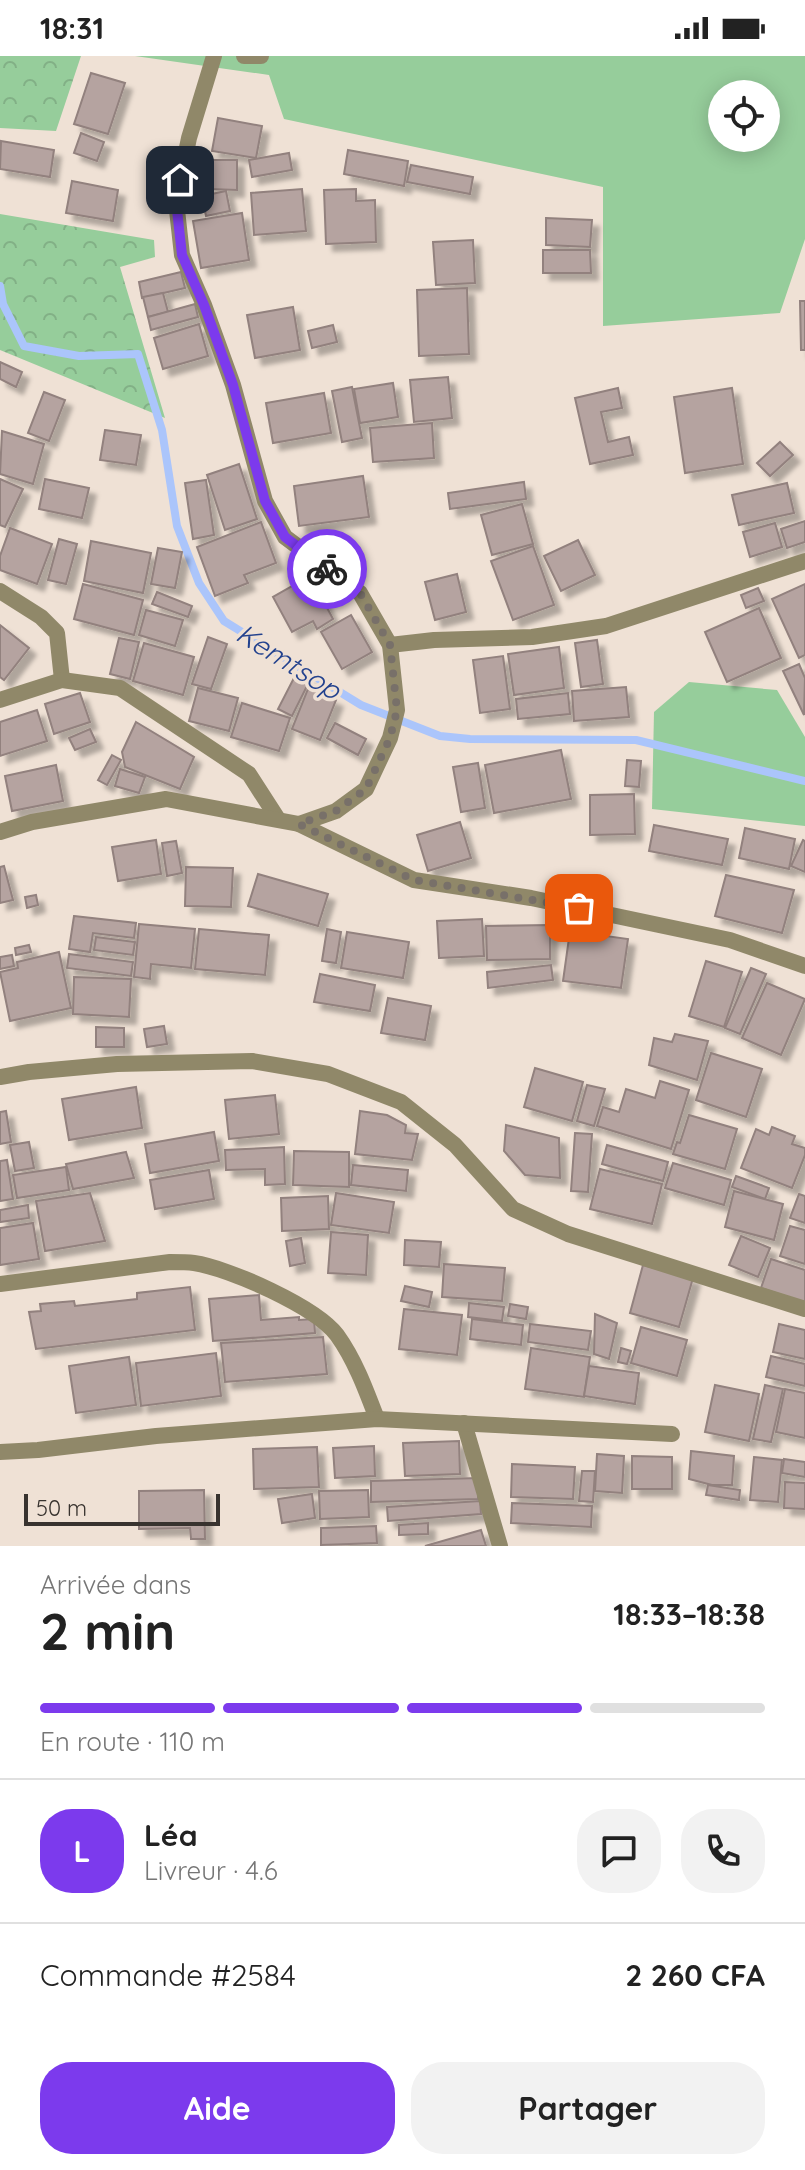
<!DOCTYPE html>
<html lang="fr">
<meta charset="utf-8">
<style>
:root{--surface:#fff;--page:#f2f2f2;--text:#222;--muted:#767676;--line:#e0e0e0;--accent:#7c3aed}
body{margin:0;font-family:Quicksand,sans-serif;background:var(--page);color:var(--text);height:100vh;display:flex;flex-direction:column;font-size:30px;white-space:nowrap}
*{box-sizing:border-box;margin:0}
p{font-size:26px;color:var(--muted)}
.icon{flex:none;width:44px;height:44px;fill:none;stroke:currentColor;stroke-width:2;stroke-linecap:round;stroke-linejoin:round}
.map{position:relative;height:1490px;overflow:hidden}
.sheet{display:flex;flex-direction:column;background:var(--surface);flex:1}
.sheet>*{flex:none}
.tools{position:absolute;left:708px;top:24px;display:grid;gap:16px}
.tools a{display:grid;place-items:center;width:72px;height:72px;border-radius:50%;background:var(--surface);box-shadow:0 4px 20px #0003;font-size:40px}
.scale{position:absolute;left:24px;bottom:20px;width:196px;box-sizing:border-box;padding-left:8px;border:4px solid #38332f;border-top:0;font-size:22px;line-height:28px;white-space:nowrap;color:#38332f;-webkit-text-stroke:6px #efe1d5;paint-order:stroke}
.pin{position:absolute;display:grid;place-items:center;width:68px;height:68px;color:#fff;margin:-34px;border-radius:16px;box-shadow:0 4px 12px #0006}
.courier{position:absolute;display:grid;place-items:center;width:80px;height:80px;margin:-40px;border:6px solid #7c3aed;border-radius:50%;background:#fff;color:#222;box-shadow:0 2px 10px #0007}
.overview em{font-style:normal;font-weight:700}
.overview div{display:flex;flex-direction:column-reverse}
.overview{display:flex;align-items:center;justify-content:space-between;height:136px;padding:0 40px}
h1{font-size:52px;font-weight:700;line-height:60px}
.bar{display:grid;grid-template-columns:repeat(4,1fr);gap:12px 8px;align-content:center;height:96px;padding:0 40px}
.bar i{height:10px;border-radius:6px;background:var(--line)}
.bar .current{background:var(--accent)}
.bar p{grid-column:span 4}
.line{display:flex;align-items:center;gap:20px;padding:0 40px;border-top:2px solid var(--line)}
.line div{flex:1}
.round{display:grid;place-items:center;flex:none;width:84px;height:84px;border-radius:32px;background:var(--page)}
.cta{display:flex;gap:16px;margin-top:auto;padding:16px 40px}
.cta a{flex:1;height:92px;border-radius:32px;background:var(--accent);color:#fff;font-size:32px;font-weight:700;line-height:92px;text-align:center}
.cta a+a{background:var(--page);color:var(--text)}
.status{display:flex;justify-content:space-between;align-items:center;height:56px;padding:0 40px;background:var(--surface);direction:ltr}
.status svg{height:22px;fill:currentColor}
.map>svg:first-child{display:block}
.grass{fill:#96cd9b;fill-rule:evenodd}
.forest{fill:url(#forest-crowns)}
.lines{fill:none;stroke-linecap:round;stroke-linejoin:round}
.stream{stroke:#abc5fb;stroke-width:8}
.building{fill:#b5a3a0;stroke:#92817e;stroke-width:2;filter:url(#shadow)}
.minor{stroke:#908869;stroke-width:16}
.done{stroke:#787069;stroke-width:8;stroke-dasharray:0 14.4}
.route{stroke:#7c3aed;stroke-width:10}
.labels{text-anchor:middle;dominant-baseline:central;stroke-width:7;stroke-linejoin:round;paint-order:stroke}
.water-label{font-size:28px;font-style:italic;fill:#23428e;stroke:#efe1d5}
</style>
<div class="status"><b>18:31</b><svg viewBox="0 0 49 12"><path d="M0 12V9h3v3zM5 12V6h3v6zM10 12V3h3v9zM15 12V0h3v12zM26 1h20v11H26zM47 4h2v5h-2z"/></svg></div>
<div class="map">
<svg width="805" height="1490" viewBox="0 0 805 1490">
<defs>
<pattern id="forest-crowns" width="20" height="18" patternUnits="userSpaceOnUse" patternTransform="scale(2)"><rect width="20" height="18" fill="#96cd9b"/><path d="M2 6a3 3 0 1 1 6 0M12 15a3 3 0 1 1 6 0" fill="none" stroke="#82b086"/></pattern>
<filter id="shadow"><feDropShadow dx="7" dy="7" stdDeviation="2" flood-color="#0004"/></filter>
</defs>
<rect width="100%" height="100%" fill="#efe1d5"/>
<g class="grass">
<path d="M135,0H805V183L780,257L603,270V131L284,63L269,19ZM722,38H766V82H722Z"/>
<path d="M689,626L777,634L805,681V770L652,753L654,656Z"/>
</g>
<g class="forest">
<path d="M0,0H81L56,75L0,72Z"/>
<path d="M0,158L154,184L155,201L120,211L165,362L0,294Z"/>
</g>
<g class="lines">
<path class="stream" d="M0,230L3,248L24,290L79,300L138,298L162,374L177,470L199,527L224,565L361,649L440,680L470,683L636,684L805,725"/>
</g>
<g class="building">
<path d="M91,17L125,27L108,78L74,68Z"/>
<path d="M218,62L262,70L256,102L212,95Z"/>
<path d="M81,77L104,86L97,105L74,97Z"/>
<path d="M1,85L54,94L50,121L0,113Z"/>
<path d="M348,94L408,105L404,130L344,118Z"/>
<path d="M289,97L292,114L252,121L249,104Z"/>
<path d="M210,104H237V134L209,133Z"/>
<path d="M411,109L473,121L470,138L407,126Z"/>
<path d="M72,125L118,134L113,165L66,157Z"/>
<path d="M302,133L306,175L254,179L251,137Z"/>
<path d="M356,133V145L375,144L376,186L326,188L324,134Z"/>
<path d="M226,135L230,155L206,160L202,140Z"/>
<path d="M242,157L249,204L201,212L193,165Z"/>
<path d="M546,162L592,164L590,191L546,189Z"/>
<path d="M473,184L475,227L436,229L433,186Z"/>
<path d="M543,194H590L591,217H543Z"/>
<path d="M181,216L185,232L142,242L139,226Z"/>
<path d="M467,232L469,298L419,300L417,234Z"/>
<path d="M163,237L168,256L148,261L143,241Z"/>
<path d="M800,245H805V294H801Z"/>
<path d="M195,248L198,261L151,274L148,261Z"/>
<path d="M293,251L300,294L255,302L247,259Z"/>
<path d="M199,268L208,300L163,313L154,282Z"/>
<path d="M333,269L337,286L312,292L308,275Z"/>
<path d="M0,306L22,316L16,331L0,323Z"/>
<path d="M448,321L452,362L414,366L410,324Z"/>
<path d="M393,327L398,361L360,367L354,333Z"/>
<path d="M352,331L362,382L342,386L332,335Z"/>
<path d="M618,332L622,352L601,356L608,386L629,381L633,399L590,408L575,342Z"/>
<path d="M732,332L743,408L685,417L674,341Z"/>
<path d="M44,336L65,344L49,385L28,377Z"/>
<path d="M324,337L331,377L273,387L266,347Z"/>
<path d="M432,367L434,402L373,406L370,372Z"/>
<path d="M105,374L141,379L136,409L100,404Z"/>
<path d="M2,375L44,388L33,428L0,418Z"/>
<path d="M780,386L793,399L770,420L757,407Z"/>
<path d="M239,408L257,463L225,474L207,419Z"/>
<path d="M363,420L369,461L299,470L294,430Z"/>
<path d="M0,423L23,433L5,471L0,469Z"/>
<path d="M45,423L89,432L82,462L39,453Z"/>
<path d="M206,424L214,479L193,483L185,427Z"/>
<path d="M524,426L526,443L450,453L448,437Z"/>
<path d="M787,427L794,457L739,469L732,439Z"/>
<path d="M522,448L533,488L492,499L481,459Z"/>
<path d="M805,465V486L787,492L781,473Z"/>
<path d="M261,466L276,507L244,519L248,527L215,540L197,491Z"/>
<path d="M775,467L782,491L750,501L743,476Z"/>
<path d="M10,472L52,488L37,528L0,514V500Z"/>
<path d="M59,483L77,488L66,528L48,524Z"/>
<path d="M578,484L595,519L561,535L544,500Z"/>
<path d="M91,485L151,497L143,537L84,525Z"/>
<path d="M533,490L554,549L513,564L491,505Z"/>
<path d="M158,492L182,496L175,532L151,528Z"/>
<path d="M457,518L466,556L435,564L425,526Z"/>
<path d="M310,520L333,563L317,573L313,565L292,576L273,541Z"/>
<path d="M83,528L143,544L134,579L74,563Z"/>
<path d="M805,528V599L799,602L772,543Z"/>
<path d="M758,532L764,545L746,552L741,539Z"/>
<path d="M157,536L192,550L188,561L152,548Z"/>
<path d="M759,552L781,602L727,626L705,576Z"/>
<path d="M146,554L183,564L175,590L139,579Z"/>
<path d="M351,559L372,596L342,613L321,576Z"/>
<path d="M0,569L29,592L4,624L0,621Z"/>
<path d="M208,581L227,588L211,633L192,628Z"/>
<path d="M119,582L139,586L130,623L110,618Z"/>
<path d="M597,584L603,628L581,631L575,587Z"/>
<path d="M144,587L194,601L183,639L133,625Z"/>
<path d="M559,591L564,632L514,639L508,598Z"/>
<path d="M503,600L510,653L480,657L473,604Z"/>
<path d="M799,608L805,622L804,659L783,615Z"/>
<path d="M296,618L310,624L292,660L278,653Z"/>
<path d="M626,631L629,661L574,665L572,635Z"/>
<path d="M198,632L238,642L229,675L189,665Z"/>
<path d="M308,633L336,644L320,684L292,673Z"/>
<path d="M80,637L90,666L54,678L45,648Z"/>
<path d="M568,637L570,658L518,663L516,643Z"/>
<path d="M242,647L290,662L279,695L231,681Z"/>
<path d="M37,654L47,685L0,700V666Z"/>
<path d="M136,666L194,701L180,733L125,711L122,696Z"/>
<path d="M335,667L366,683L358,699L327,682Z"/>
<path d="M90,673L96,686L75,694L69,682Z"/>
<path d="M561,694L571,743L494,757L485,709Z"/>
<path d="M112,699L121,704L107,729L98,724Z"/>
<path d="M627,704L641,705L639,731L625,730Z"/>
<path d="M478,707L485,752L461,756L453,711Z"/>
<path d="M56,709L63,745L12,755L5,720Z"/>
<path d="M120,713L145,721L139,737L115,730Z"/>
<path d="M634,738L635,778L590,779V739Z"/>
<path d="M460,766L471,802L428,815L417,779Z"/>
<path d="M654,769L728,783L722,809L649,795Z"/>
<path d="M745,772L795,783L789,813L739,802Z"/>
<path d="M156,784L161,818L118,825L112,791Z"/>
<path d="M803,784L805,785V816L791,810Z"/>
<path d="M176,785L182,817L167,820L162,787Z"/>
<path d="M4,810L13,844L0,847V811Z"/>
<path d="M186,811L233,812L231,851L185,850Z"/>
<path d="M258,818L328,838L318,870L248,850Z"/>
<path d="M726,819L794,834L782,877L715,860Z"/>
<path d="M36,839L38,849L27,852L25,841Z"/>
<path d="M74,860L136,867L134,882L93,877L90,896L69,893Z"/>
<path d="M482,863L484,900L439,902L437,865Z"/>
<path d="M139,868L195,873L191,912L151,908L150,923L134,921Z"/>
<path d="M550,869V903L487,904L486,870Z"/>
<path d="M199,873L269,879L265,919L195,913Z"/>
<path d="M327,873L341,876L336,907L322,905Z"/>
<path d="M570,875L628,883L621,932L563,925Z"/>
<path d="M347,876L409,886L403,922L341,912Z"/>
<path d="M96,881L135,886L133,899L94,894Z"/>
<path d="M29,889L31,896L16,899L15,892Z"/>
<path d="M59,896L71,952L10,965L0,916L18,912L17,906Z"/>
<path d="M69,898L133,906L131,920L67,912Z"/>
<path d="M12,899L14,910L0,913V901Z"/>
<path d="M706,905L742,916L724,971L689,960Z"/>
<path d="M551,909L553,924L488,932L487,916Z"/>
<path d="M751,912L766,918L740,978L725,972Z"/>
<path d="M320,918L375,929L370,955L314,946Z"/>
<path d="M74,921L131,923L129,961L73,958Z"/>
<path d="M767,927L805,943L781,999L742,982Z"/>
<path d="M388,942L431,950L425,984L381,977Z"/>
<path d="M164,970L167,988L147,991L144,973Z"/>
<path d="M96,971L124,972V991H96Z"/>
<path d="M675,978L708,985L697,1024L649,1009L654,982L672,986Z"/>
<path d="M711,997L762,1013L746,1061L696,1044Z"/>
<path d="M535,1012L583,1026L572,1065L524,1051Z"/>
<path d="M660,1025L689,1034L671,1093L597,1070L603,1051L619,1056L626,1033L655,1042Z"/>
<path d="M587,1029L605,1033L594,1070L577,1065Z"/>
<path d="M136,1031L142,1072L69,1084L62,1043Z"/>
<path d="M275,1039L279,1078L229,1083L225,1044Z"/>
<path d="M6,1055L11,1086L0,1088V1056Z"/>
<path d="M360,1055L387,1059L406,1069L405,1077L418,1078L412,1104L355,1098Z"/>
<path d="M689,1059L737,1073L725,1113L673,1098L677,1086L680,1087Z"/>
<path d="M506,1069L559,1082L560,1122L525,1119L504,1095Z"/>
<path d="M772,1071L795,1080L792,1088L805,1092V1099L792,1132L741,1112L756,1073L769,1079Z"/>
<path d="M214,1076L219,1105L150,1117L145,1088Z"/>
<path d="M575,1077L592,1078L588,1136L571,1135Z"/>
<path d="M29,1086L34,1112L15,1115L10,1089Z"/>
<path d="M607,1089L668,1106L663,1125L602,1108Z"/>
<path d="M284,1091L285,1128L265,1129V1113L226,1114L225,1094Z"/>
<path d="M294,1095L349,1096V1131L293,1129Z"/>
<path d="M126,1096L134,1122L73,1133L66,1108Z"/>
<path d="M7,1104L13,1143L0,1145V1105Z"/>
<path d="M673,1107L731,1124L724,1149L665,1132Z"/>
<path d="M353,1109L408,1114L406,1135L351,1129Z"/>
<path d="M66,1111L69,1134L17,1142L13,1119Z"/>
<path d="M600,1113L662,1128L652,1168L590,1153Z"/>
<path d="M209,1114L214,1143L155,1153L150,1124Z"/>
<path d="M736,1120L769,1132L765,1143L732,1131Z"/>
<path d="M734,1135L783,1148L774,1184L725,1171Z"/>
<path d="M90,1137L105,1185L45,1195L36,1145Z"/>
<path d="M336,1137L394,1146L389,1177L331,1169Z"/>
<path d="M799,1138L805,1140V1167L790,1162Z"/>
<path d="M328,1140L329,1173L282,1175L281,1142Z"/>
<path d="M28,1149L29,1162L0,1166V1154Z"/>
<path d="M33,1167L39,1203L0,1209V1172Z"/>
<path d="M790,1170L805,1174V1208L780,1200Z"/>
<path d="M331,1176L368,1179L366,1219L328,1217Z"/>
<path d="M741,1180L770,1192L758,1221L729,1209Z"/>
<path d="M301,1182L305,1207L290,1210L286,1185Z"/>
<path d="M405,1184L441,1186L439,1211L404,1209Z"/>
<path d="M771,1203L805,1214V1247L761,1232Z"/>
<path d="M444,1208L505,1212L502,1245L442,1241Z"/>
<path d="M643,1209L693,1222L679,1271L630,1257Z"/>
<path d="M405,1230L432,1236L429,1251L401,1245Z"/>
<path d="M190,1231L195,1274L36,1293L29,1256L41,1255L40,1248L74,1245L75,1250L137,1243V1237Z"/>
<path d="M259,1239L261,1264L299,1261V1264L314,1263L315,1277L213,1285L209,1243Z"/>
<path d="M469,1247L504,1251L502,1265L468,1261Z"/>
<path d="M510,1248L528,1251L526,1263L508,1260Z"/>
<path d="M404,1253L462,1259L457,1299L399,1293Z"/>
<path d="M595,1258L617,1267L609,1303L594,1298Z"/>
<path d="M472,1263L523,1269L521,1289L470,1283Z"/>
<path d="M530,1268L591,1275L588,1294L528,1286Z"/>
<path d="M779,1268L805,1274V1303L773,1296Z"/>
<path d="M641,1271L687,1284L677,1320L631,1307Z"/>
<path d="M323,1281L327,1318L225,1326L221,1287Z"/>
<path d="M531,1292L590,1301L584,1341L525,1333Z"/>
<path d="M621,1292L631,1295L627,1308L618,1306Z"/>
<path d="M216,1297L221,1340L141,1350L136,1307Z"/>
<path d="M771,1300L805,1308V1330L766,1321Z"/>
<path d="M129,1301L136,1349L76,1357L69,1310Z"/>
<path d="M589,1310L639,1317L635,1348L584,1340Z"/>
<path d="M715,1329L759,1338L749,1385L705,1376Z"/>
<path d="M765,1329L783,1333L771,1386L753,1383Z"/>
<path d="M785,1333L805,1337V1382L776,1376Z"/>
<path d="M459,1385L460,1418L405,1420L403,1387Z"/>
<path d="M374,1390L375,1420L335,1422L333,1392Z"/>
<path d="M317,1391L319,1431L254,1433L253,1393Z"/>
<path d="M691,1395L734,1400L732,1429H712L689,1423Z"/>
<path d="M597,1398L624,1400L622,1437L595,1435Z"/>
<path d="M632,1400L672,1401V1433H632Z"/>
<path d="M754,1401L782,1404L778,1446L750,1444Z"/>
<path d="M784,1403L805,1406V1421L782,1417Z"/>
<path d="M512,1408L575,1411L573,1443L511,1441Z"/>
<path d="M582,1415H595L593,1446L579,1445Z"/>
<path d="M478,1422V1443L371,1446V1425Z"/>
<path d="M785,1426L805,1427V1453L784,1452Z"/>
<path d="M708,1429L740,1434L739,1444L706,1439Z"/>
<path d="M204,1434L205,1483H191L190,1472L139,1473V1435Z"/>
<path d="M368,1434L369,1461L320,1463L319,1435Z"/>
<path d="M312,1438L315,1462L282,1467L278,1443Z"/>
<path d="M480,1445L481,1458L388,1465L387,1451Z"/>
<path d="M512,1447L592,1450L591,1471L511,1467Z"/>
<path d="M428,1467V1478L399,1479V1469Z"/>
<path d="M376,1470L377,1487L321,1489V1472Z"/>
<path d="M481,1474L486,1490H425Z"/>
</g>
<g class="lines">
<g class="minor">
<path d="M214,0L189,82L176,145L182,199L204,249L233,329L265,445L285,481L360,537L390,589L397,654L390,682L366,733L336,755L299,768"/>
<path d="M244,0H261"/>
<path d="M0,535L41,561L57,577L62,624"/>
<path d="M390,589L434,584L532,581L606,570L805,505"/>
<path d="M0,644L62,624L120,632L249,718L278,763"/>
<path d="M0,776L32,766L166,743L299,768L414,824L531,842L730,884L805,910"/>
<path d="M0,1021L29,1016L117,1008L252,1005L328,1018L401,1046L455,1089L513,1153L568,1178L805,1253"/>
<path d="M0,1228L170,1206C178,1206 187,1206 194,1207C229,1212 316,1251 337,1279C355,1304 366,1334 377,1363"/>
<path d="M464,1367L500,1490"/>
<path d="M0,1396L38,1394L156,1380L377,1363L672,1378"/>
</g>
</g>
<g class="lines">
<path class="done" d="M327,513L360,537L390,589L397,654L390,682L366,733L336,755L299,768L414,824L579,852"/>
<path class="route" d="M180,124L176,145L182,199L204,249L233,329L265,445L285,481L327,513"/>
</g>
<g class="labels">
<g class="water-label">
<text transform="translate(289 605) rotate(32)">Kemtsop</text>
</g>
</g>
</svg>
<div class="tools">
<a><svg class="icon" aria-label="locate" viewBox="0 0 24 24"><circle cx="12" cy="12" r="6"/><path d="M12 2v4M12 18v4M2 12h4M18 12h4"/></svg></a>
</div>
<div class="scale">50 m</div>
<div class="pin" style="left:579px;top:852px;background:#ea580c"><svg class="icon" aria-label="bag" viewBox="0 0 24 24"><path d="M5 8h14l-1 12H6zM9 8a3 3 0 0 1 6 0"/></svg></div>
<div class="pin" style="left:180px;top:124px;background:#1f2937"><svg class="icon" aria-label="home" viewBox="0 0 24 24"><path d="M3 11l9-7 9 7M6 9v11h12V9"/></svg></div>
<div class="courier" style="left:327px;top:513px"><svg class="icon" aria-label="bike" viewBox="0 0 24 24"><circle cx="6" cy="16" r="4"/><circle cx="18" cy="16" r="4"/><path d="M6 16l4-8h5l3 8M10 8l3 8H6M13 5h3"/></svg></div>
</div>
<section class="sheet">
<div class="overview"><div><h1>2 min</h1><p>Arrivée dans</p></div><em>18:33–18:38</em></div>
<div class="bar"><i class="current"></i><i class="current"></i><i class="current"></i><i></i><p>En route · 110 m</p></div>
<div class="line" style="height:144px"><b class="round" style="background:var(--accent);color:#fff">L</b><div><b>Léa</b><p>Livreur · 4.6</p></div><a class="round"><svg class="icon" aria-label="chat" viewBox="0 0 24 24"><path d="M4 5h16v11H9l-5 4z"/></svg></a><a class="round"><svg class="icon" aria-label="phone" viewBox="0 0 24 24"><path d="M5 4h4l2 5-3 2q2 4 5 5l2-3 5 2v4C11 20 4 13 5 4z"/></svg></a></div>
<div class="line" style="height:104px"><div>Commande #2584</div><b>2 260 CFA</b></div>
<div class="cta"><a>Aide</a><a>Partager</a></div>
</section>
